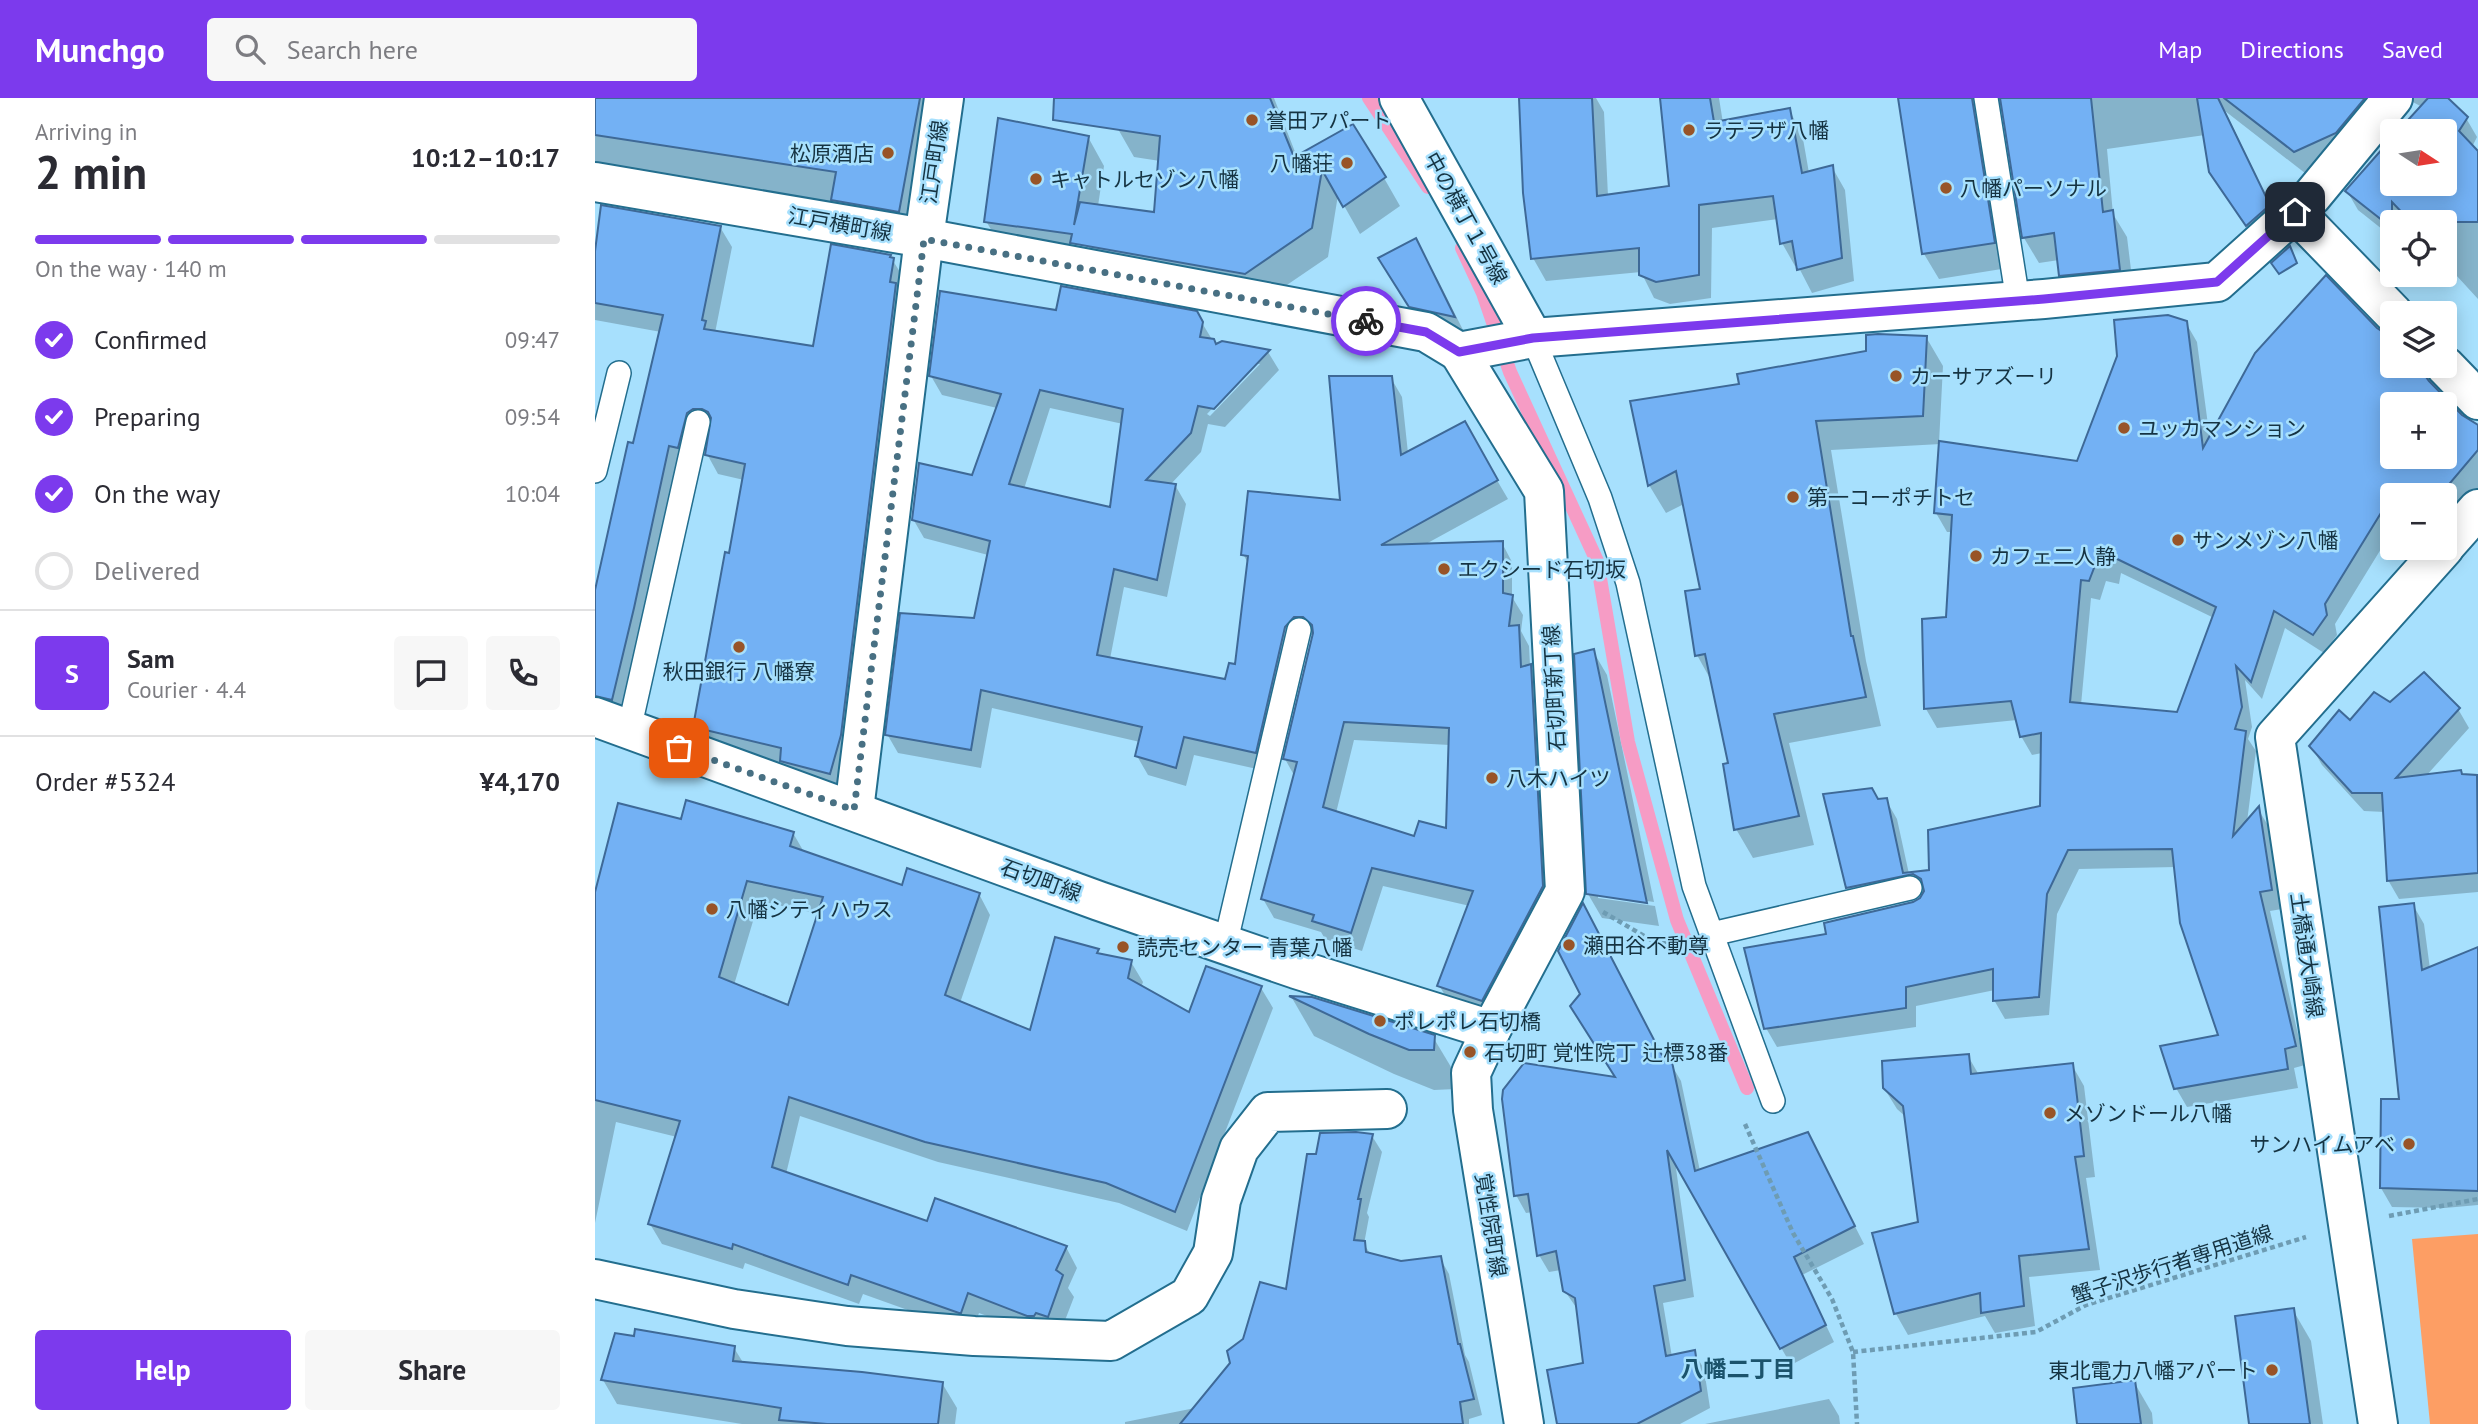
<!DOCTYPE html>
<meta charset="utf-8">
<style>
:root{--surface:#fff;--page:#f7f7f7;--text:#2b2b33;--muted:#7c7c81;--line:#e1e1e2;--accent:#7c3aed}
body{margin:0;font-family:"PT Sans","Noto Sans JP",sans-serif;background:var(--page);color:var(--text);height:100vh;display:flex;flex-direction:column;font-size:26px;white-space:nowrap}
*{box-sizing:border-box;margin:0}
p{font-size:23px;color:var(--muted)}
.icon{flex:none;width:38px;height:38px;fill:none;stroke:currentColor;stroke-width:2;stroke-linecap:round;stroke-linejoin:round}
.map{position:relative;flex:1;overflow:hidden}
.details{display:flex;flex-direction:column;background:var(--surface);width:595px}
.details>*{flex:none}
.needle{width:46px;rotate:102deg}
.fabs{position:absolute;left:1785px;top:21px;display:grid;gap:14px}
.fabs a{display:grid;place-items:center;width:77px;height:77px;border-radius:7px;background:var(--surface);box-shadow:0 4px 18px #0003;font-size:35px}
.pin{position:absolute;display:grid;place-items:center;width:60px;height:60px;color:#fff;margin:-30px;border-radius:14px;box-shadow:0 4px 10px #0006}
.courier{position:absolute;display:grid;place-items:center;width:70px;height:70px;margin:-35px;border:5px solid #7c3aed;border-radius:50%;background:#fff;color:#222;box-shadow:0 2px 9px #0007}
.summary em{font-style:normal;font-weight:700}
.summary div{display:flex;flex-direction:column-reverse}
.summary{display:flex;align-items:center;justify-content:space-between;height:119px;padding:0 35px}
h1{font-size:46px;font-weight:700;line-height:52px}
.bar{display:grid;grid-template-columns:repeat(4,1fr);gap:10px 7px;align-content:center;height:84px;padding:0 35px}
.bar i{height:9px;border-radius:5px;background:var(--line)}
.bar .selected{background:var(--accent)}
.bar p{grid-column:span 4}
.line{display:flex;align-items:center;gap:18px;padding:0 35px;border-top:2px solid var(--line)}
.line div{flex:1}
.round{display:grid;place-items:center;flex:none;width:74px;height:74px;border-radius:7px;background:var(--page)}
ol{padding:0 35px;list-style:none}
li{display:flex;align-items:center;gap:21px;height:77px}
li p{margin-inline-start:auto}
li .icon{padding:7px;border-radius:50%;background:var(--accent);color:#fff;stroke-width:4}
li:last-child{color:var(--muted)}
li i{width:38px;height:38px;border:4px solid var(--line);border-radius:50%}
.cta{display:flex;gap:14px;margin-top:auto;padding:14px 35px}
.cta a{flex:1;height:80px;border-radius:7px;background:var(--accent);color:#fff;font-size:28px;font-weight:700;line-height:80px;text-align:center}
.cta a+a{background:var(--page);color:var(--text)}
header{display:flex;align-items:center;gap:42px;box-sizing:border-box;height:98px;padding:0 35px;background:var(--accent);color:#fff}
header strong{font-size:33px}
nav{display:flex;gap:38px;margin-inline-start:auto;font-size:24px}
.search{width:490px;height:63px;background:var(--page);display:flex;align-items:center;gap:18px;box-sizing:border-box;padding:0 24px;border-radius:7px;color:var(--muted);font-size:26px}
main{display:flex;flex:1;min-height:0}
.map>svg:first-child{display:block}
.green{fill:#fd9e64}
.shadow{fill:#0003;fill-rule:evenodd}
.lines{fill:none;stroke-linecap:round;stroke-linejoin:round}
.stream{stroke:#f69cc5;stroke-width:14}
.building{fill:#73b1f4;stroke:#3e6997;stroke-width:2;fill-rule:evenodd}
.service-casing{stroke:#236e8e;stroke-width:26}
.minor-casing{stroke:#236e8e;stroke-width:42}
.path{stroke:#6e9cb3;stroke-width:4.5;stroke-dasharray:5 3.5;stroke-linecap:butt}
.service{stroke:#fff;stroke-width:23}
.minor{stroke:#fff;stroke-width:38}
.done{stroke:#487083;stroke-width:7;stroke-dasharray:0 12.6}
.route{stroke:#7c3aed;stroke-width:9}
.poi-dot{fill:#985427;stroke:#a7e0fd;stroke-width:2.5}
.labels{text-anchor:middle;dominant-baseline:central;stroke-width:5;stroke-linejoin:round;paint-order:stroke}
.poi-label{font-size:21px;fill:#153342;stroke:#a7e0fd;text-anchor:start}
.street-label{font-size:21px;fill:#153342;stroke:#a7e0fd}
.neighbourhood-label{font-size:23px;font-weight:bold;fill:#1b536c;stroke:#a7e0fd}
</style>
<header>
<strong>Munchgo</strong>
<div class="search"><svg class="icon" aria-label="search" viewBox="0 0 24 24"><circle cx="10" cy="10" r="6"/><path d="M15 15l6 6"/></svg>Search here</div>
<nav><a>Map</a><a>Directions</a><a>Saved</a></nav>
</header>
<main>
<section class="details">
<div class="summary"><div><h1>2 min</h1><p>Arriving in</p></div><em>10:12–10:17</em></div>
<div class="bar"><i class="selected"></i><i class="selected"></i><i class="selected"></i><i></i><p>On the way · 140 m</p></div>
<ol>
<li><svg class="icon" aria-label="check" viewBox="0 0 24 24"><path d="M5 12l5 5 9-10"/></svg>Confirmed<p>09:47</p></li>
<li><svg class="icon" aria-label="check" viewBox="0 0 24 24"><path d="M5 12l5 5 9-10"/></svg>Preparing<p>09:54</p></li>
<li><svg class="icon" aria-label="check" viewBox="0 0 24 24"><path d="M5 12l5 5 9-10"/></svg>On the way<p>10:04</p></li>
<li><i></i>Delivered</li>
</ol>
<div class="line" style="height:126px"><b class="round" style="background:var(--accent);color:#fff">S</b><div><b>Sam</b><p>Courier · 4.4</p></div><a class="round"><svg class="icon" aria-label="chat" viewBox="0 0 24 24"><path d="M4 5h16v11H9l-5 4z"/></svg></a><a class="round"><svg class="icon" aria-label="phone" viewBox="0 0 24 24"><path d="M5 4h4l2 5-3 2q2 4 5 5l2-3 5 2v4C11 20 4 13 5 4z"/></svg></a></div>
<div class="line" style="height:91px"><div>Order #5324</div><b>¥4,170</b></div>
<div class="cta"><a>Help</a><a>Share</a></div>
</section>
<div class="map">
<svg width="1883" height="1326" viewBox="0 0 1883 1326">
<rect width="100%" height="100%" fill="#a7e0fd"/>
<path class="green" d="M1883,1136V1326H1835L1817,1141Z"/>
<g class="shadow">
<path d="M0,0H362L330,160L0,79Z"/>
<path d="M528,0H679L702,59L789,80L805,108L765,136L743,97L733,159L667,204L408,152L391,123L493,39L509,68L503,108L561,116L565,63L539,59L523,31ZM475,143L494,147V150L475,147Z"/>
<path d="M926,0H1001L1009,14L1013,98L1075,89L1067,0H1124L1128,25L1194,12L1207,35L1214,75L1237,69L1250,92L1259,183L1217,195L1203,168H1200L1187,145L1183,121L1117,130L1116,200L1075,206L1059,200L1046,174L951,183L938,160Z"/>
<path d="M1305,0H1850L1871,20L1882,39L1877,49L1883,56V201L1850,165V124H1797V139L1763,112L1752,93L1797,43V86H1850V33H1806L1827,9L1816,3L1715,79L1630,13L1688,133L1667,152L1616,73L1610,37L1512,51L1518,116L1532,139L1539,196L1480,202L1466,177L1464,162L1444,165L1429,140L1409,11H1403L1413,170L1344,181L1329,156Z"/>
<path d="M125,129L137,149L120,235L219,250L295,158L310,182L246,695L198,683L189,667L111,649L100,629L149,382L123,376L112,356L117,330H110L29,616L0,609V491H2L40,347L66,234L0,222V154Z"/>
<path d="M820,142L843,182L881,258L839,249L785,161Z"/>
<path d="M1731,180L1797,245V268H1820L1833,285L1866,319L1883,328V403L1850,423V397H1797V433L1740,526L1742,537L1729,555L1690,530L1667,601L1650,582L1657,629L1653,641L1661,653L1652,724L1663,711L1674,729L1687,811L1675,813L1710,967L1699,970L1703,990L1592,1009L1581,990L1625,938L1581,769L1484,771L1462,816L1454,917L1410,921L1399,902L1400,892L1321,908V929L1182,949L1171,930L1233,837L1319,805L1331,795L1264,809L1253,790L1230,697L1291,702L1302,721L1314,776L1336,774L1447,709V655L1437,657L1426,638L1422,622L1342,630L1331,611L1329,522L1353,521L1358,434H1352L1341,415L1346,346L1236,352L1271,563L1286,628L1194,645L1219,747L1158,760L1141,731L1135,666L1117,584L1102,557L1107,492L1089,406L1071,415L1054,387L1146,287L1331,239L1348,268L1344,345L1484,365L1591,225L1602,244L1615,342ZM1797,306H1850V359H1797ZM1526,475L1619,520L1583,616L1486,607L1496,500L1505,502L1511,483L1524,486Z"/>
<path d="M462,214L601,215L621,248L627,245L673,254L684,272L630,329L613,326L606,354L575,387H580L591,406L572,499L529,489L515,561L631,583L641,568L654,467L648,456L747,404L796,280L807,299L813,355L869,326L913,401L829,447L907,445L917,464V499L928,517L926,533L934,548L935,567L946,587L958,808L897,921L855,906L844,887L875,808L788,788L767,853L730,841L726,834L679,820L668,801L700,679L690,661L719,537H710L671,673L599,657L591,688L553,677L542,658L545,644L397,610L386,670L303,655L292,636L380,522L393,457L329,440L318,421L378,379L402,310L347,297L336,278ZM660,266H665L615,318L612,316ZM455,310L528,326L517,411L429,391ZM759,642L855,647L853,732L821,741L741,715Z"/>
<path d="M998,553L1012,577L1059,804L1003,796V800L1060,808L1064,828L1007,820L993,796Z"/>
<path d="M1796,606L1863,611L1874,630L1831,678L1867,677L1881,679L1883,682V794L1804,801L1793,782L1790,714L1769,713L1727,667L1716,648L1756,625Z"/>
<path d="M87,724L198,735L209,754L308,789L384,796L395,817L365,905L436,934L502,853L505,857L536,864L548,884L546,890L595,916L666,890L678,910L592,1133L524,1105L343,1064L205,1018L191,1076L333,1126L471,1149L482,1170L473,1190L479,1199L464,1238H445L384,1215L377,1235L268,1196L264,1206L150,1165L148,1171L67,1146L55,1126L82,1039L21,1024L0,1125V801ZM164,803L225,816L194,910L139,887Z"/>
<path d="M1818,807L1829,826L1835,871L1883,851V1107L1850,1110L1797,1109L1786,1090L1806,1002Z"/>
<path d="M697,900L717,901L838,939L862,979L861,991L839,992L799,976L719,938Z"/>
<path d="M1373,958L1384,977L1477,967L1489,988L1500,1079L1491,1080L1505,1172L1434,1179L1440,1228L1400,1235L1390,1218L1313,1237L1301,1216L1279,1136L1325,1126L1312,1020L1302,1011L1289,990Z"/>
<path d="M1076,966L1086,983L1105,1073L1222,1054L1269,1146L1207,1177L1239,1244L1196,1267L1080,1063L1099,1199L1068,1205L1077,1259L1099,1254L1109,1271L1115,1310L1085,1326H964L990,1267L983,1212L969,1192L966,1172L954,1174L944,1157L938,1114L931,1115L921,1097L1022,981Z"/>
<path d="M777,1038L787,1054L772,1115L774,1119L769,1146L776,1157L805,1165L845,1160L854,1176L870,1257L874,1264L887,1317L874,1321V1326H530V1324L600,1310L637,1266L649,1242L692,1193L722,1058Z"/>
<path d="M1698,1212L1716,1243L1728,1326H1656Z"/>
<path d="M139,1250L149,1266L347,1285L362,1310L360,1326H147L22,1306L8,1282Z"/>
<path d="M1539,1284L1557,1315L1558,1326H1484Z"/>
<path d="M1234,1301L1244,1318L1245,1326H1110Z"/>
</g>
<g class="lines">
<g class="stream">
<path d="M774,0L833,89"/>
<path d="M867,150L888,195L915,274L1002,463L1033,644L1082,822L1152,990"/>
</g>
</g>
<g class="building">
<path d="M0,0H325L304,114L236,102L241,74L0,37Z"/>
<path d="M459,0H675L699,59L758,26L791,79L748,109L727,72L717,130L650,176L475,145L477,136L389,124L403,20L494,38L479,127L485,104L559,114L565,38L458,22Z"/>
<path d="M924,0H997L1002,98L1074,88L1065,0H1115L1119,24L1195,10L1207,75L1238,67L1247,160L1202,172L1197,143L1185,146L1178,98L1104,107V177L1061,184L1044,177V150L936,161L928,95Z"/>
<path d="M1303,0H1377L1400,145L1327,156Z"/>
<path d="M1405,0H1496L1508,114L1518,112L1525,172L1464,178L1459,135L1427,140Z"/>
<path d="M1602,0H1623L1675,107L1651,128L1614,74Z"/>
<path d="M1629,0H1770L1741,35L1699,54Z"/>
<path d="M1833,0H1853L1873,19L1864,33L1883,53V124H1816L1797,104V130L1750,93L1797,40V86H1850V33H1803Z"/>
<path d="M6,107L126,128L107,222L111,223L109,231L218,248L236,146L296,157L295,159L299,160L295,184L301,185L246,637L235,676L185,663L186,650L98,629L130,454L134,455L150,366L110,357L116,320L113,314L107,311H98L92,315L83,350L74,348L39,510L17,602L0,598V492L33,344L38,345L68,217L0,205V153Z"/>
<path d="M821,140L860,219L814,209L783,160Z"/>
<path d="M1695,148L1702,165L1684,176L1676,165Z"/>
<path d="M1731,177L1782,230L1791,236H1797V270L1799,268H1823L1834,283L1867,317L1883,327V352L1845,397H1797L1730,506L1732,517L1718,537L1679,513L1656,584L1641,568L1647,609L1640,631L1651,633L1638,738L1664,708L1677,792L1665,794L1701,948L1690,951L1693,971L1579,991L1565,948L1623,937L1585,825L1577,751L1473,752L1452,796L1444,899L1398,903V871L1311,889V910L1169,931L1149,850L1231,836L1229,825L1318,804L1325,800L1329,793L1326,781L1318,776L1251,790L1228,696L1277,690L1283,701L1292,700L1308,775L1334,772L1333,732L1445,708L1446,635L1425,639L1416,603L1329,611L1327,521L1351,519L1357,417L1339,415L1344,343L1482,363L1522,258L1519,222L1573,217L1592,223L1608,350L1660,255ZM1797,306H1850V359H1797ZM1516,458L1621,509L1582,614L1475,604L1486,482L1494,483L1501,465L1513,468Z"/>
<path d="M466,188L602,213L608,224L605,239L619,241L621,246L627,243L675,252L619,311L603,308L596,335L551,382L581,386L562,482L519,471L502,557L630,581L634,565L640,566L653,458L646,457L653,393L745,402L734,278H797L806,357L870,323L903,382L786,447L908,443V495L918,497L914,528L924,527L926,569L936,566L948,788L887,903L842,888L878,793L777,770L756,835L717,823L719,817L666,801L702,664L688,661L718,535L717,527L708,519H699L690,529L661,655L589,639L581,670L540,658L547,629L386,592L376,652L290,637L305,515L379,520L395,443L317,422L324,365L377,377L406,296L334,278L345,193L461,212ZM445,292L528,311L515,409L414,386ZM749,624L854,630L851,730L824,723L819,738L728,709Z"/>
<path d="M1283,236L1332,238L1328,318L1221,323L1256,538H1258L1271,599L1179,616L1204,718L1139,732L1128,666L1133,665L1110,556L1100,558L1090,493L1105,491L1081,373L1053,388L1035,303L1144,286L1142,276L1271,253V237Z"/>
<path d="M999,551L1052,805L991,796L979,556Z"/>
<path d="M1829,574L1865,610L1801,680L1866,672L1867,676L1882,677L1883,775L1792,783L1787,695H1757L1714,648L1744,612L1755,622L1779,594L1795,604Z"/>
<path d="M91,702L199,734L195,748L307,787L312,770L385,795L350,897L435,932L460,839L504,851L502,855L537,862L533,880L594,914L611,868L667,888L580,1114L511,1085L330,1044L194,999L177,1069L332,1123L340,1100L472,1148L461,1172L468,1177L453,1219L441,1215L439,1218H432L373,1195L366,1215H364L256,1177L253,1187L138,1146L137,1151L53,1126L85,1023L0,1002V794L23,705L86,721ZM152,783L228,799L193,907L124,879Z"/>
<path d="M988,805L1071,965L1077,964L1100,1073L1213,1034L1260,1128L1199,1159L1231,1227L1185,1251L1072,1052L1090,1182L1059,1188L1071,1258L1100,1252L1106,1293L1042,1326H962L952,1272L988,1265L980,1200L968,1193L961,1153L942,1158L933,1096L919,1098L907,1001L908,992L929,965L1020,979L975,908L985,896L963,853Z"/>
<path d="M1819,805L1827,872L1883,849V1093L1785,1090L1786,1001H1804L1784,809Z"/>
<path d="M694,898L717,899L840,937L839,952H814L774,936Z"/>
<path d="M1374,956L1376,976L1478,965L1489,1058L1480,1059L1494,1151L1424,1158L1429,1208L1386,1215L1385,1195L1299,1216L1277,1135L1323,1124L1308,1008L1288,990L1287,963Z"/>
<path d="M761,1034L778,1036L763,1101H766L759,1142L770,1143L771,1154L806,1163L846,1158L863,1246H865L879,1301L865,1304L868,1326H585L635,1265L632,1253L648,1241L665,1184L691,1191L712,1056H721L725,1035Z"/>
<path d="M1699,1210L1715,1326H1654L1640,1218Z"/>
<path d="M40,1231L140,1248L138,1263L267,1274L348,1284L343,1326H232L184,1322L186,1310L6,1282L20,1235L39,1238Z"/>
<path d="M1540,1282L1546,1326H1482L1478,1290Z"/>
</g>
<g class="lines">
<g class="service-casing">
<g id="service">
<path d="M1391,0L1423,203"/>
<path d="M938,240L1005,400L1033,485L1099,788L1178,1003"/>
<path d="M0,373L24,275"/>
<path d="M34,632L103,324"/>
<path d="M1117,836L1315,790"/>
<path d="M630,847L704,532"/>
</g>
</g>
<g class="minor-casing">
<g id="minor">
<path d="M804,0L938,240"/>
<path d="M0,84L329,140L831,234L864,254L938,240L1449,201L1622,184L1700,114L1798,215"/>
<path d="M1700,114L1717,98L1798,0"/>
<path d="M864,254L949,393L970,793L896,932L876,975L878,1012L929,1326"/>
<path d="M1850,268L1883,302"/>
<path d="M1850,448L1883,411"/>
<path d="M0,619L504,803L701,871L896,932"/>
<path d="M259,712L329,140L349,0"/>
<path d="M0,1181L139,1211L252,1228L379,1238L516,1243L594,1198L618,1155L626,1102L644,1051L673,1014L792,1011"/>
<path d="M1783,1326L1680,639L1849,450"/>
</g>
</g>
<g class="path">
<path d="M1008,814L1063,846L1081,842"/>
<path d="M1150,1026L1198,1135L1237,1201L1258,1254L1262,1326"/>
<path d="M1794,1118L1883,1101"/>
<path d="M1258,1254L1441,1234L1491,1207L1711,1139"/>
</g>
<use href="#service" class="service"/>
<use href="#minor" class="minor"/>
</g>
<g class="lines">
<path class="done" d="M84,650L259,712L329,141L771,223"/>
<path class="route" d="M771,223L831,234L864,254L938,240L1449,201L1622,184L1700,114"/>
</g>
<g class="poi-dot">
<circle cx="657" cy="22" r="7"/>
<circle cx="1094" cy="32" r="7"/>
<circle cx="293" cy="55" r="7"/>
<circle cx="752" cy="65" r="7"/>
<circle cx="441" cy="81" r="7"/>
<circle cx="1351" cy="90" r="7"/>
<circle cx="1301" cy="278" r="7"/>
<circle cx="1529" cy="330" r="7"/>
<circle cx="1198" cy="399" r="7"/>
<circle cx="1583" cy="442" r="7"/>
<circle cx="1381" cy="458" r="7"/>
<circle cx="849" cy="471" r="7"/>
<circle cx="144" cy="549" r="7"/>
<circle cx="897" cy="680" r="7"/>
<circle cx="117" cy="811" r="7"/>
<circle cx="974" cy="847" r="7"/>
<circle cx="528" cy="849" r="7"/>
<circle cx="785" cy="923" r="7"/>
<circle cx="875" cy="954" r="7"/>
<circle cx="1455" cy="1015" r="7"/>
<circle cx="1814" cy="1046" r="7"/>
<circle cx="1677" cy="1272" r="7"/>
</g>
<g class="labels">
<g class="poi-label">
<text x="671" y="22">誉田アパート</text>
<text x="1108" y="32">ラテラザ八幡</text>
<text x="279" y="55" text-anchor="end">松原酒店</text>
<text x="738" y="65" text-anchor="end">八幡荘</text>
<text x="455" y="81">キャトルセゾン八幡</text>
<text x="1365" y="90">八幡パーソナル</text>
<text x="1315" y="278">カーサアズーリ</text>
<text x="1543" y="330">ユッカマンション</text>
<text x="1212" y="399">第一コーポチトセ</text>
<text x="1597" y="442">サンメゾン八幡</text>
<text x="1395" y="458">カフェ二人静</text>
<text x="863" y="471">エクシード石切坂</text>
<text x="144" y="573" text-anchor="middle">秋田銀行 八幡寮</text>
<text x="911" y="680">八木ハイツ</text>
<text x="131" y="811">八幡シティハウス</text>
<text x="988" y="847">瀬田谷不動尊</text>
<text x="542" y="849">読売センター 青葉八幡</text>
<text x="799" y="923">ポレポレ石切橋</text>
<text x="889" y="954">石切町 覚性院丁 辻標38番</text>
<text x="1469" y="1015">メゾンドール八幡</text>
<text x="1800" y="1046" text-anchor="end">サンハイムアベ</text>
<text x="1663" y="1272" text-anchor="end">東北電力八幡アパート</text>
</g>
<g class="street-label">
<text transform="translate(339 64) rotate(-82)">江戸町線</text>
<text transform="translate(871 120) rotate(61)">中の横丁１号線</text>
<text transform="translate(245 126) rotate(10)">江戸横町線</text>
<text transform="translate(959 590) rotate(-93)">石切町新丁線</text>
<text transform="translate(446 782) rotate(20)">石切町線</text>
<text transform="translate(1712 857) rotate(82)">土橋通大崎線</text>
<text transform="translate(896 1127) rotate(81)">覚性院町線</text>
<text transform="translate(1577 1166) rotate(-18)">蟹子沢歩行者専用道線</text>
</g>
<g class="neighbourhood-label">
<text x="1143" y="1270">八幡二丁目</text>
</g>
</g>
</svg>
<div class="fabs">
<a><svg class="needle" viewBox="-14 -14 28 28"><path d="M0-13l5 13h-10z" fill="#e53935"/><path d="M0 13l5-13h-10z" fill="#7c7c81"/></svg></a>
<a><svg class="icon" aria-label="locate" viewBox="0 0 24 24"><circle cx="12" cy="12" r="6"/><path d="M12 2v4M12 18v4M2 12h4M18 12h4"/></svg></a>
<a><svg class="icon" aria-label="layers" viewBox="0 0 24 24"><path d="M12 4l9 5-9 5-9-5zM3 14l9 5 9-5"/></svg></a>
<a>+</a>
<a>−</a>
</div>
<div class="pin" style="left:84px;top:650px;background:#ea580c"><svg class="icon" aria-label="bag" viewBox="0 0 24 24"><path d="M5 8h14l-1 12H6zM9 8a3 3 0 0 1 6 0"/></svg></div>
<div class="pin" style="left:1700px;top:114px;background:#1f2937"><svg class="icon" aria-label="home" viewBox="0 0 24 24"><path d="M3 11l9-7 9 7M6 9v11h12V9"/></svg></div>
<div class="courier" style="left:771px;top:223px"><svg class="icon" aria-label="bike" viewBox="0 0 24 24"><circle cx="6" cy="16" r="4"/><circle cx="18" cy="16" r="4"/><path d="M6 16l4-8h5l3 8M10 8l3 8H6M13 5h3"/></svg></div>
</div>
</main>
